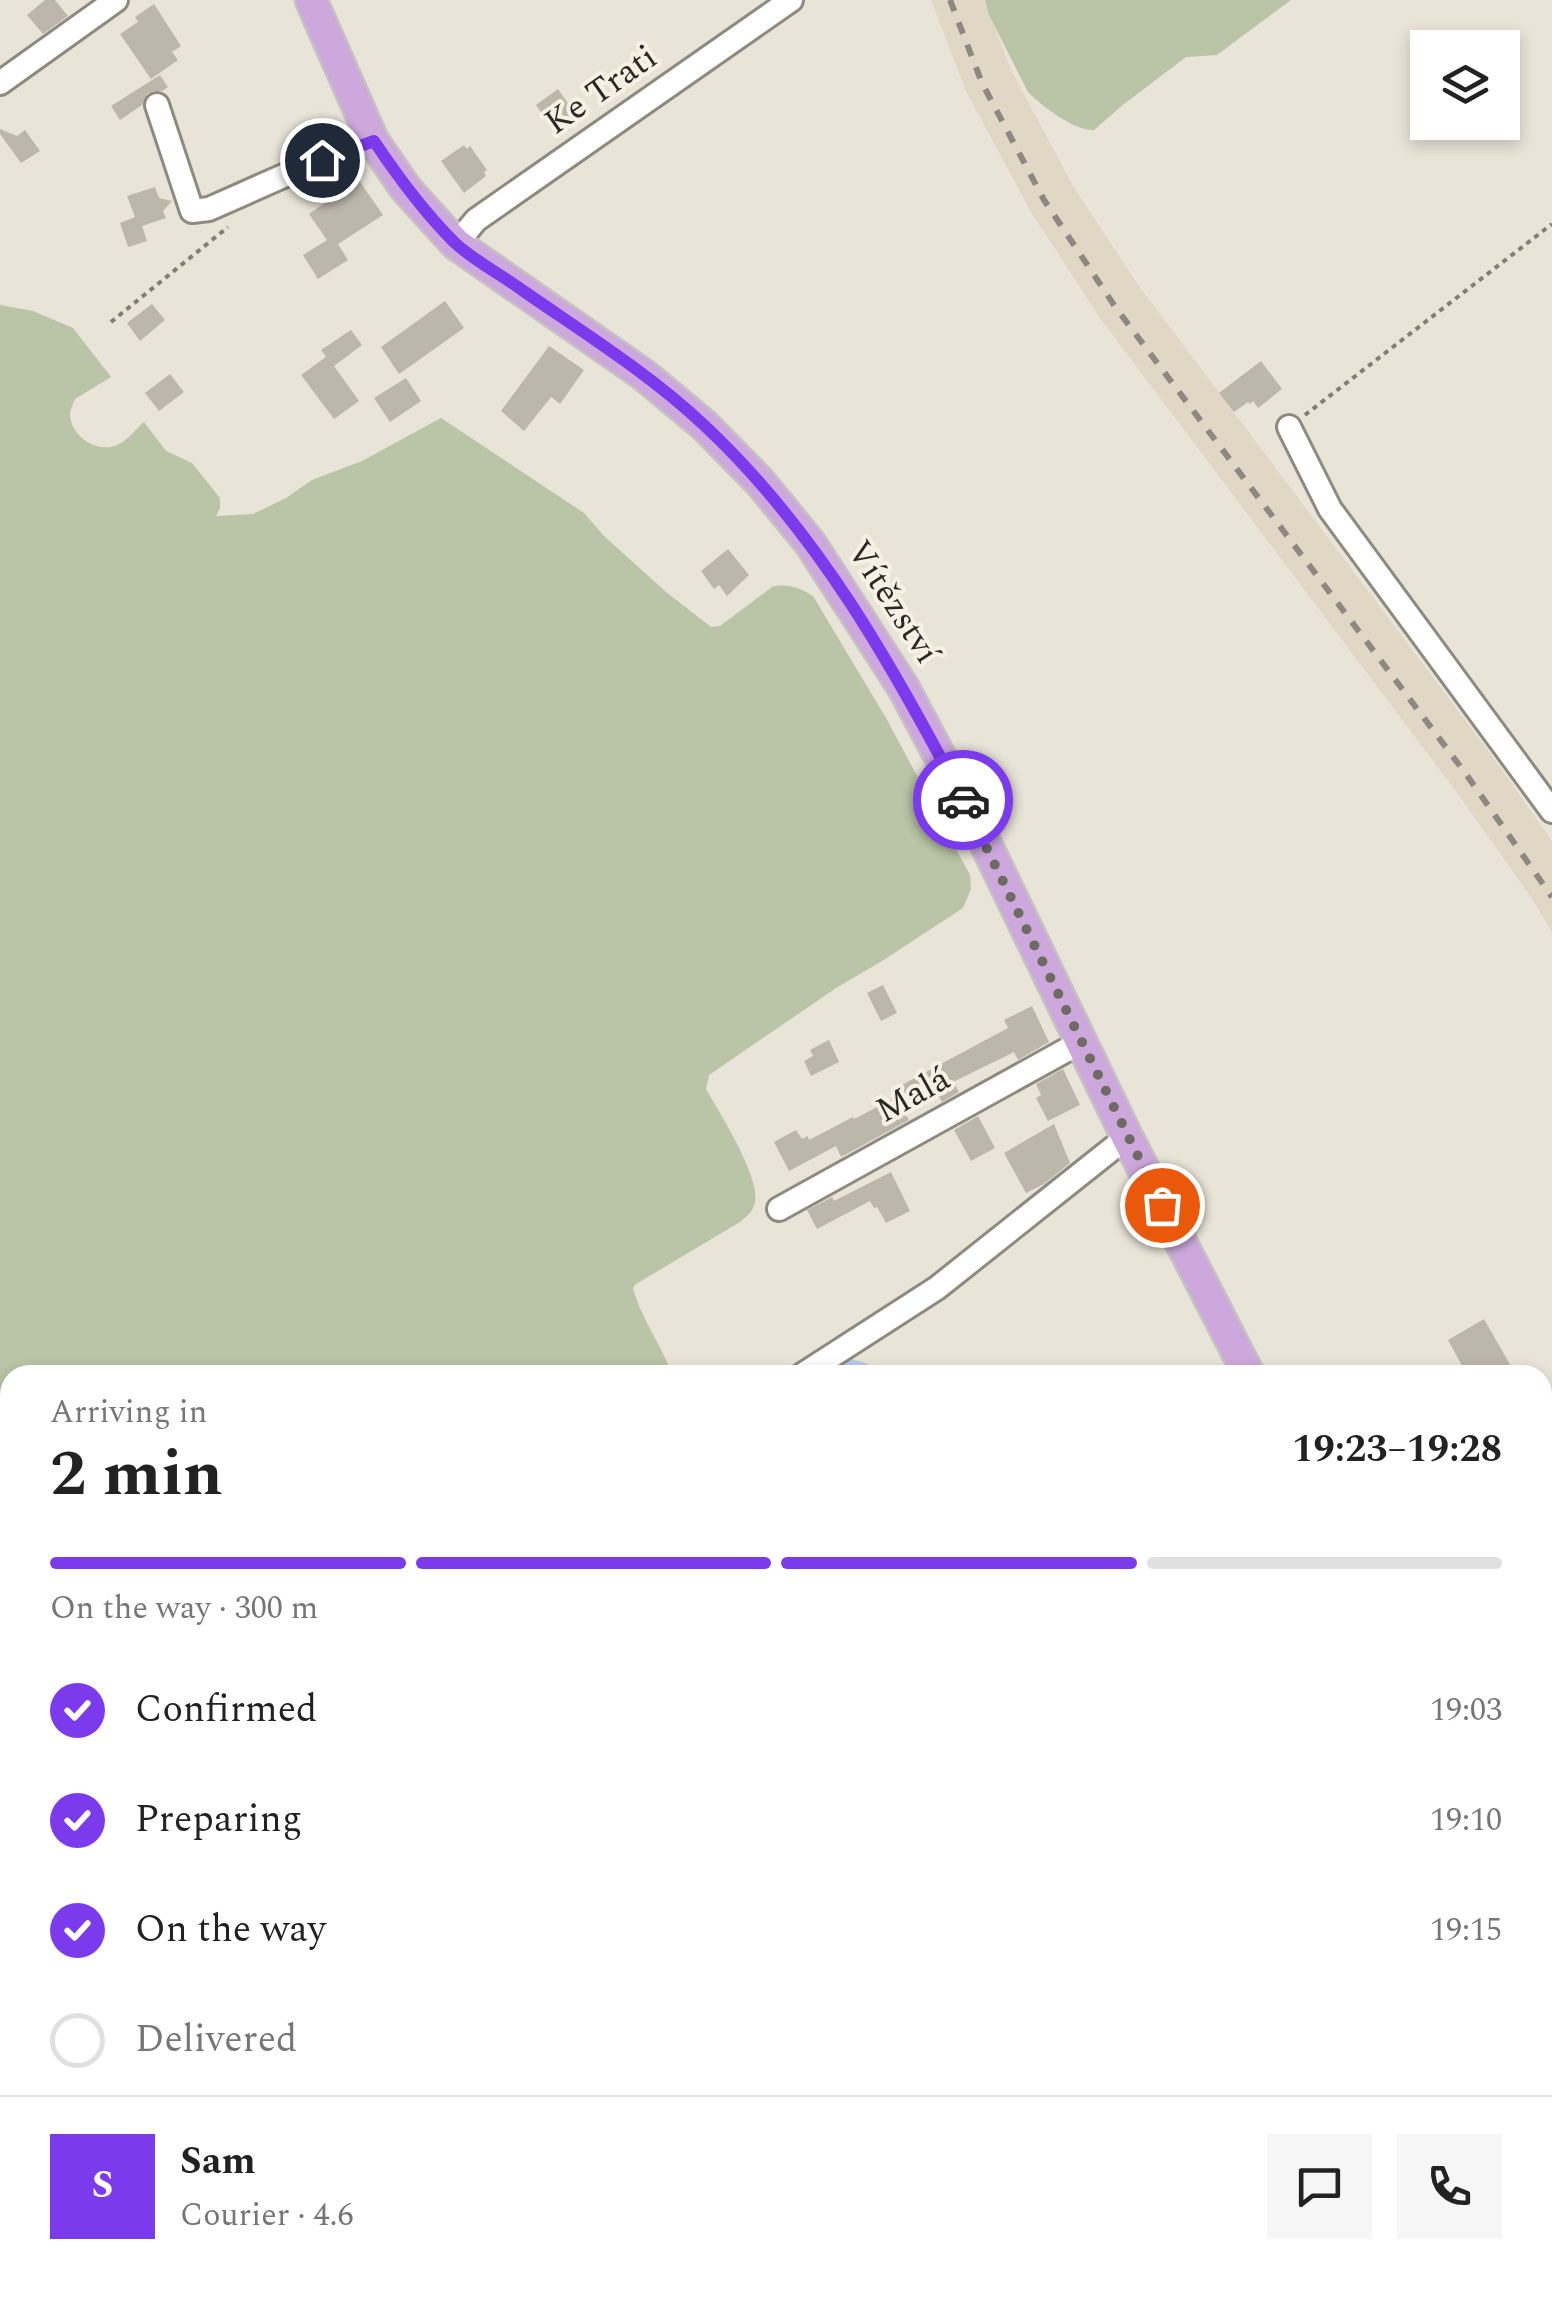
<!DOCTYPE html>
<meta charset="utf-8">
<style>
:root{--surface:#fff;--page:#f6f6f6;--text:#222;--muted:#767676;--line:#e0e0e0;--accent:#7c3aed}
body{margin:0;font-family:Spectral,serif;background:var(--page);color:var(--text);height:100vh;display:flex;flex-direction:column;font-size:38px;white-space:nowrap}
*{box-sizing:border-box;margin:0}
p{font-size:32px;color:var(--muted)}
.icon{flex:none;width:55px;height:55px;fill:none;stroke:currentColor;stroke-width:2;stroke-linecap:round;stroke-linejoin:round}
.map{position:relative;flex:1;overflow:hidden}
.side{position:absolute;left:0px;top:1365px;width:1552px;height:932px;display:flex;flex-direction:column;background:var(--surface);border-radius:30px 30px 0 0;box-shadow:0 5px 15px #0003}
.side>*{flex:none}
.tools{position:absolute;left:1410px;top:30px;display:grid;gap:20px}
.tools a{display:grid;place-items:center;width:110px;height:110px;border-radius:0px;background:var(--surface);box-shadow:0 5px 15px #0003;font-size:50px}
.pin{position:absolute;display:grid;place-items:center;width:85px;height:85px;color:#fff;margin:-42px;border:5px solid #fff;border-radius:50%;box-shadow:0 2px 10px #0007}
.courier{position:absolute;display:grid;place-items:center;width:100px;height:100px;margin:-50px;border:8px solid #7c3aed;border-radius:50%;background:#fff;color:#222;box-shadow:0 2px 12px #0007}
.overview em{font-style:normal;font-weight:700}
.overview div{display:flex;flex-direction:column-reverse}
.overview{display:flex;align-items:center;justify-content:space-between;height:170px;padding:0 50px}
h1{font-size:65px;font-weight:700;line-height:75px}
.bar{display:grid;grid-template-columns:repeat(4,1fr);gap:15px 10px;align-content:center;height:120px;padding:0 50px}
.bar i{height:12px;border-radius:8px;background:var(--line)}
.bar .current{background:var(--accent)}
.bar p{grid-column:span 4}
.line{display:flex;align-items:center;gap:25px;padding:0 50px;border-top:2px solid var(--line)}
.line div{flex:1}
.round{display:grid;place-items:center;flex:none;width:105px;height:105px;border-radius:0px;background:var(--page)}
ol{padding:0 50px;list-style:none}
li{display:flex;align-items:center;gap:30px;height:110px}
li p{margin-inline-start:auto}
li .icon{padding:10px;border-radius:50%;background:var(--accent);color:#fff;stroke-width:4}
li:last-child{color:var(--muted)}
li i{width:55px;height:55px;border:5px solid var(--line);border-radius:50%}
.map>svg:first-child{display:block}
.built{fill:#e0d7c5}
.green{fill:#bac4a6}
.water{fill:#b6cae8}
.building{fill:#bcb6ab}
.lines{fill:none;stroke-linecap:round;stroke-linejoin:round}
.minor-casing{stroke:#8f8a7f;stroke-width:28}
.major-casing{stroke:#c4c3c2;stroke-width:35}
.path{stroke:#817e76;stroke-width:4;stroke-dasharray:5 5;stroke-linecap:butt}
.minor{stroke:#fff;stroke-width:22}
.major{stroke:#cda8dd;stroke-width:30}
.rail{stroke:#8d8981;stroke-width:6;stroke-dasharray:12 12;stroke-linecap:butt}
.done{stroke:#6e6a64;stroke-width:10;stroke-dasharray:0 18}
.route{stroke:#7c3aed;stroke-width:12}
.labels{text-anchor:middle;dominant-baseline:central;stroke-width:8;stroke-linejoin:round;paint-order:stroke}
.street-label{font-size:35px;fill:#2b2925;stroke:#f7f1e5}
</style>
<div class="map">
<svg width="1552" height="2297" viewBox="0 0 1552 2297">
<rect width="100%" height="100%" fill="#e9e4d8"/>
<path class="built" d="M931,0H984L1011,70L1073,186L1141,289L1492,756L1552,841V932L1531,897L1452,786L1100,318L1031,212L966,91Z"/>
<g class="green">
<path d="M985,0H1291L1217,55L1186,57L1124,104L1094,130C1074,131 1042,106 1028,92L989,15Z"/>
<path d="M0,305L33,311L73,328L111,377L75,399C73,404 70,409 70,415C71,437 99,455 119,444C128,440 136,429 144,422L166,451L192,463L220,498V508L216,516L253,514L286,498L312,480L362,461L441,418L584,513L604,536L666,592L711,627L720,626L772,587C788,583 800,588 813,596L886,718L970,875L971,889L963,908L882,961L836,988L709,1075L706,1089C720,1114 760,1176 755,1202C753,1212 747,1216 740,1222L636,1284L633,1288C641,1319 662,1345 672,1375H10V1469L0,1473Z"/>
</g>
<path class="water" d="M843,1358C858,1361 873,1362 881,1375H827L832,1364Z"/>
<g class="building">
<path d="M45,0H55L68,16L43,34L27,15Z"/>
<path d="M154,4L181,46L172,52L178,60L151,79L120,34L138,22L135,17Z"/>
<path d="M160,75L168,87L162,91H153L147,94L142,105L120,120L111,106Z"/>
<path d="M558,89L576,115L553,130L536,105Z"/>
<path d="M0,129L17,136L25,130L40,151L21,163L0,134Z"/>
<path d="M464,145L467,149L470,146L487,170L484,172L486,176L464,193L441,161Z"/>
<path d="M358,179L383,215L338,244L348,260L318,279L303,255L327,240L309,214Z"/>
<path d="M155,187L159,198L172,201L163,211L166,218L142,226L147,241L128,247L120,223L135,217L127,196Z"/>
<path d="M445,301L464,328L399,374L381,347Z"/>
<path d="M152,304L165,320L140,341L127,323Z"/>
<path d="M351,330L362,345L334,366L359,401L334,419L301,375L326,357L321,350Z"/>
<path d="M549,346L584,370L560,404L551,397L524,431L501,411Z"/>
<path d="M1261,361L1282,389L1258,408L1253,401L1250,404L1248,402L1234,412L1219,393Z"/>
<path d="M170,374L184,392L159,411L145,393Z"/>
<path d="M406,378L421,401L390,422L374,398Z"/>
<path d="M728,549L749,575L727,596L719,585L714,589L701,571Z"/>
<path d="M883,985L897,1013L881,1021L867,993Z"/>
<path d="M1032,1006L1049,1042L1018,1060L1014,1052L953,1082L959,1092L942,1102L933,1086L907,1100L910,1109L904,1112L909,1120L841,1157L836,1146L789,1171L774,1142L796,1130L802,1139L808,1136L809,1140L853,1117L854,1119L902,1094L898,1087L1008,1028L1004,1020Z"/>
<path d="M829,1040L839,1062L811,1076L804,1061L813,1056L810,1050Z"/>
<path d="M1063,1069L1080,1105L1048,1121L1036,1098L1041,1095L1036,1084Z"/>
<path d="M978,1116L995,1148L971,1161L954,1130Z"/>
<path d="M1054,1124L1070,1163L1044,1184L1026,1193L1004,1153Z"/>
<path d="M891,1172L910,1211L886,1223L877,1207L874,1208L870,1201L817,1229L807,1210L832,1197L834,1201Z"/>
<path d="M1484,1319L1516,1375H1467L1448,1340Z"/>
</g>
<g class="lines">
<g class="minor-casing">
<g id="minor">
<path d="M0,83L116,0"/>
<path d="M157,105L192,211L209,209L297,170L373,141"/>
<path d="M456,244L476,220L791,0"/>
<path d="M1289,427L1330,509L1552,811"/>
<path d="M779,1209L1081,1042"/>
<path d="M802,1375L937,1288L1127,1137"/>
<path d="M733,2288L748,2293L756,2288"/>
<path d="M142,2297L152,2288"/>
<path d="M607,2297L635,2288"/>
</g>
</g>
<g class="major-casing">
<g id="major">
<path d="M311,0L373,141L406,189L456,244L644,375L704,425L760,482L810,543L903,687L979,830L1127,1137L1249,1375"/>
<path d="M1542,1778L1552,1787"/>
</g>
</g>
<g class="path">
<path d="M111,322L228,227"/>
<path d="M1305,415L1552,224"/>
</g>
<use href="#minor" class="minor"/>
<use href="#major" class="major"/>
<path class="rail" d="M950,0L982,83L1044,200L1116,308L1466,774L1552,897"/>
</g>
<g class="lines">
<path class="done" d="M963,800L1162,1205"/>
<path class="route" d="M322,160L374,141C398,177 423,211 454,242C473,260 500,274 522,290C584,333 650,374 705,426C817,531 893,666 963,800"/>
</g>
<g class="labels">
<g class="street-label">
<text transform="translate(601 90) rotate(-35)">Ke Trati</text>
<text transform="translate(893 602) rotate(57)">Vítězství</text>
<text transform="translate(913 1095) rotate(-29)">Malá</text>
</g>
</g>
</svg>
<div class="tools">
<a><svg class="icon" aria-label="layers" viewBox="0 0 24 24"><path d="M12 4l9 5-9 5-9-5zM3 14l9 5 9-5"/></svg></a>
</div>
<div class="pin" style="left:1162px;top:1205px;background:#ea580c"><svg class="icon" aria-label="bag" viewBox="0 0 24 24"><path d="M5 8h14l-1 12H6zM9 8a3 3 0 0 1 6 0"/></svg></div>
<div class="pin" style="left:322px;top:160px;background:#1f2937"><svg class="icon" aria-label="home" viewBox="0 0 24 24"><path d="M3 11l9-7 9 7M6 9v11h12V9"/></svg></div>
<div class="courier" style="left:963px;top:800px"><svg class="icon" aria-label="car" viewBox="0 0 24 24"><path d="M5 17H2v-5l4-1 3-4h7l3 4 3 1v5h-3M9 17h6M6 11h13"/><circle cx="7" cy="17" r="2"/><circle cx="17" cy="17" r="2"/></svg></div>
<section class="side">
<div class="overview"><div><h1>2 min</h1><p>Arriving in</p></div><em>19:23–19:28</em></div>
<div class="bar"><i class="current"></i><i class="current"></i><i class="current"></i><i></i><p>On the way · 300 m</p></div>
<ol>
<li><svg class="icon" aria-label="check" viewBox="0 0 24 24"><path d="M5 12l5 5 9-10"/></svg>Confirmed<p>19:03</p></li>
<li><svg class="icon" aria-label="check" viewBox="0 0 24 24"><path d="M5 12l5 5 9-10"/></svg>Preparing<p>19:10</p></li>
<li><svg class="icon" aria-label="check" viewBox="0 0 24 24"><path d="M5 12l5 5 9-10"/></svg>On the way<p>19:15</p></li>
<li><i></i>Delivered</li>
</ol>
<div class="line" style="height:180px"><b class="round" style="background:var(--accent);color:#fff">S</b><div><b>Sam</b><p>Courier · 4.6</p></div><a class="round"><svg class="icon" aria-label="chat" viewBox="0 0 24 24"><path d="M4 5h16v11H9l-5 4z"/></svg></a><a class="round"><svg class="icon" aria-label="phone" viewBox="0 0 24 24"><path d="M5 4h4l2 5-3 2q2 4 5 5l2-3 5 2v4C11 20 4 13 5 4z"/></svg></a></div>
</section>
</div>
